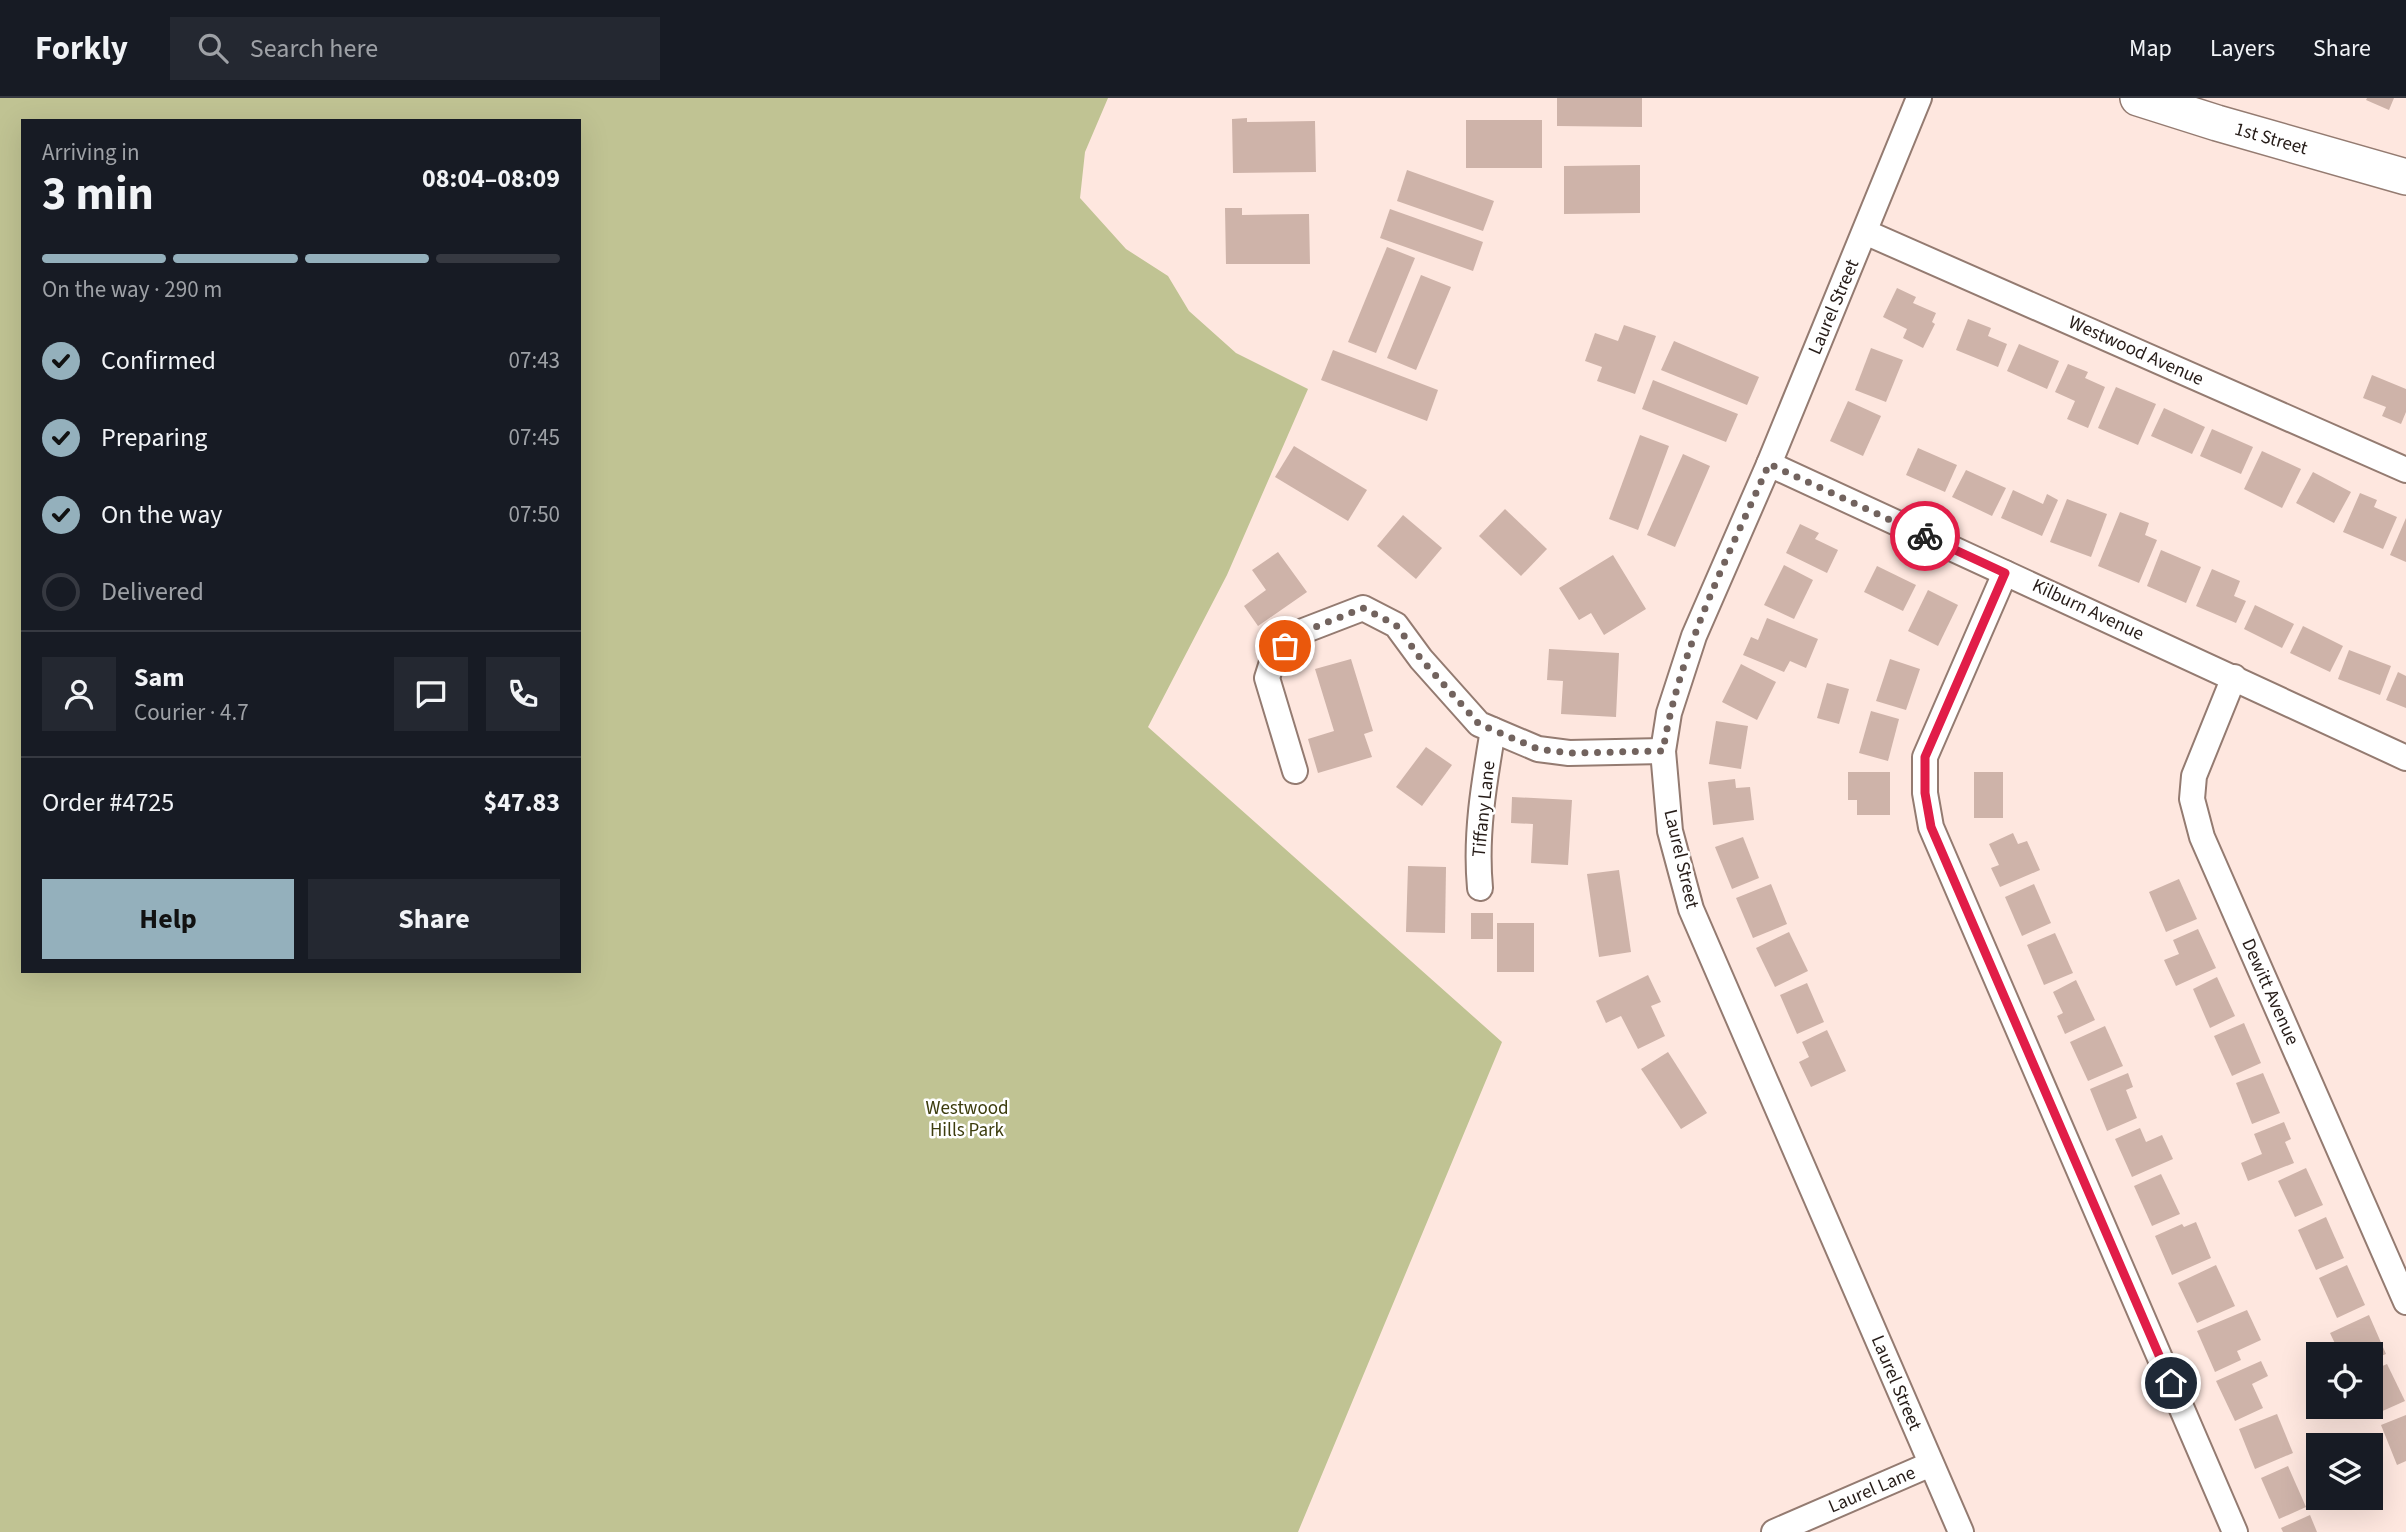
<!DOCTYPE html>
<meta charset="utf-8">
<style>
:root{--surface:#171b24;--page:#242831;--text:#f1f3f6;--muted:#9ea1a6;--line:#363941;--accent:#94b0bc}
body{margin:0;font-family:"Source Sans 3",sans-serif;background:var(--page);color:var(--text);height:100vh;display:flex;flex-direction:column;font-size:26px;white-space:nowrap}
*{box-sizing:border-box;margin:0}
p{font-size:23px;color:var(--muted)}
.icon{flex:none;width:38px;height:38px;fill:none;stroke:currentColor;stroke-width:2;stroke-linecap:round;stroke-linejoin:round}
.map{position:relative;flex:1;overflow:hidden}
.drawer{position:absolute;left:21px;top:21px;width:560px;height:854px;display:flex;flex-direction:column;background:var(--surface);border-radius:0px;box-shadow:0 7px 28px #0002}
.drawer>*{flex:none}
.controls{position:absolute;left:2306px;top:1244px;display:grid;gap:14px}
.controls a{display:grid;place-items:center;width:77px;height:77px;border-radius:0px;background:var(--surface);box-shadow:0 7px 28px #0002;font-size:35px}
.pin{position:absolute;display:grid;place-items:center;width:60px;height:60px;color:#fff;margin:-30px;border:4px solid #fff;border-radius:50%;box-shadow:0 2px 7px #0007}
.courier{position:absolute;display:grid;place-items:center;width:70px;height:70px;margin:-35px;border:5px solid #e11d48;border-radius:50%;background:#fff;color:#222;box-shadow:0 2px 9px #0007}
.overview em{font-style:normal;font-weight:700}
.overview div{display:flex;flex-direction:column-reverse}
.overview{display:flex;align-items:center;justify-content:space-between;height:119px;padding:0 21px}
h1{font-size:46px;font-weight:700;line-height:52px}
.bar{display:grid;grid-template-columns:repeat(4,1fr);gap:10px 7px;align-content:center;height:84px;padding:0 21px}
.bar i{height:9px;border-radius:5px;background:var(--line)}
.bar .on{background:var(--accent)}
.bar p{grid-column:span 4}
.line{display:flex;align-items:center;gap:18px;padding:0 21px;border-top:2px solid var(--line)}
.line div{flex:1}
.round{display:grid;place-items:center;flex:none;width:74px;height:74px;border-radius:0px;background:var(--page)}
ol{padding:0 21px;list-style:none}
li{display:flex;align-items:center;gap:21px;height:77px}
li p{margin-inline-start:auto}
li .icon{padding:7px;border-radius:50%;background:var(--accent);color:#111;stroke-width:4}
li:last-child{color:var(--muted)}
li i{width:38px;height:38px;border:4px solid var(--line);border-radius:50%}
.cta{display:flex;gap:14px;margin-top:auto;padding:14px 21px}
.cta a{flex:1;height:80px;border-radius:0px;background:var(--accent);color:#111;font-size:28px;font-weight:700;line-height:80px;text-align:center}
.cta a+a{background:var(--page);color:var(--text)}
header{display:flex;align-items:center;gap:42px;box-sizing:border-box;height:98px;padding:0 35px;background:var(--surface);border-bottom:2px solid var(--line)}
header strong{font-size:33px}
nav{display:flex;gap:38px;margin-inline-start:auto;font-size:24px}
.search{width:490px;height:63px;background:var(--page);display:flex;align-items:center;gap:18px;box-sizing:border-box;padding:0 24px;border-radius:0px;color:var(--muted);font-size:26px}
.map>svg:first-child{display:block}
.green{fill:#c0c393;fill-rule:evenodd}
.building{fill:#ceb3a9}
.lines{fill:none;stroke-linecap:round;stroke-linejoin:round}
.minor-casing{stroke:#947b71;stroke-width:28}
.secondary-casing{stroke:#947b71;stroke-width:38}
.minor{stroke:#fff;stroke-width:24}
.secondary{stroke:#fff;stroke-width:35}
.done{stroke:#72635e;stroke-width:7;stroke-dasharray:0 12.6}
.route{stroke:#e11d48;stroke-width:9}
.labels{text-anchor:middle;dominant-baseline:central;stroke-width:5;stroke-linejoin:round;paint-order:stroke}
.street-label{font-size:19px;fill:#261c18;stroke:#fff}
.park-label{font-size:19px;fill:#3d3d0e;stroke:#fff}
</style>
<header>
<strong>Forkly</strong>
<div class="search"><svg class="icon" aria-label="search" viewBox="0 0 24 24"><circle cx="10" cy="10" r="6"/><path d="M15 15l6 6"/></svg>Search here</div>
<nav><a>Map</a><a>Layers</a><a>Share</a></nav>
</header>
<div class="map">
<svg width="2406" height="1434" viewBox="0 0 2406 1434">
<rect width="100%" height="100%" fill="#fee7df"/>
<path class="green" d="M0,0H1108L1085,54L1080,100L1126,151L1168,178L1189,213L1236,255L1308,291L1227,477L1148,629L1502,944L1298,1434H0ZM23,23H579V873H23Z"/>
<g class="building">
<path d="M1557,0H1642V29L1557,28Z"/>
<path d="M2367,0H2394L2389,12L2366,2Z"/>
<path d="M1247,20V24L1315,23L1316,74L1233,75L1232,21Z"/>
<rect x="1466" y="22" width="76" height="48"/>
<path d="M1640,67V115L1564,116V68Z"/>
<path d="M1407,72L1494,103L1483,133L1397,103Z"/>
<path d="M1225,110H1242V117L1309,116L1310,166H1226Z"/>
<path d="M1390,111L1483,144L1473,173L1380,140Z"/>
<path d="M1387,149L1415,160L1376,255L1348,244Z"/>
<path d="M1421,177L1451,189L1416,272L1387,260Z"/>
<path d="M1897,190L1916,199L1913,205L1936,215L1932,224L1935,226L1923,250L1903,240L1907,231L1883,219Z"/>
<path d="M1968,221L1991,230L1988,238L2007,246L1998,269L1956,252Z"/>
<path d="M1624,227L1656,238L1635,296L1597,283L1602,269L1585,263L1595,235L1618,243Z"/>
<path d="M1674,243L1759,279L1747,307L1661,272Z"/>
<path d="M2019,246L2059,263L2047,291L2007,273Z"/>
<path d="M1871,250L1903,262L1886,304L1855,292Z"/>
<path d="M1333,252L1438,292L1427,323L1321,282Z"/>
<path d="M2068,266L2088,274L2085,280L2105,289L2088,330L2067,321L2075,303L2055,294Z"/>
<path d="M2372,277L2406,291V314L2401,326L2382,318L2386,309L2363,300Z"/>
<path d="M1653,282L1738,316L1726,344L1642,311Z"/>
<path d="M2116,289L2156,306L2138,347L2098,330Z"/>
<path d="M1848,303L1881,318L1863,358L1830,343Z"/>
<path d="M2164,310L2205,329L2192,356L2151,338Z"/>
<path d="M2212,331L2253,349L2241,376L2200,358Z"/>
<path d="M1640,337L1669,348L1638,432L1609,421Z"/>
<path d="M1294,348L1367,392L1348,423L1275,379Z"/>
<path d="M1918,350L1957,367L1945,394L1906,377Z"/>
<path d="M2262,353L2301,371L2282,410L2244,391Z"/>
<path d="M1683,356L1710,368L1675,449L1647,437Z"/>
<path d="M1966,372L2006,390L1992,418L1952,399Z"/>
<path d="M2313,374L2351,394L2334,425L2296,405Z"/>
<path d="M2013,392L2043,406L2047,396L2058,402L2042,438L2001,420Z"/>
<path d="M2360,395L2377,402L2374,409L2397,419L2383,451L2343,434Z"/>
<path d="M2067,401L2107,416L2091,459L2050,444Z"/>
<path d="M1505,411L1547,451L1521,478L1479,438Z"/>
<path d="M2120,414L2149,425L2145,437L2157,442L2139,485L2098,468Z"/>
<path d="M1403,417L1442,450L1416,481L1377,448Z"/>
<path d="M2406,420V464L2390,457Z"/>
<path d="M1800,426L1819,435L1815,441L1838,452L1827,475L1786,455Z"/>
<path d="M2161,452L2201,469L2186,505L2147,488Z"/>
<path d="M1278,454L1307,494L1258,528L1244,508L1266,492L1252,472Z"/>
<path d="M1613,457L1646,511L1604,537L1591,515L1579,522L1559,490Z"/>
<path d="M1784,467L1813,482L1794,521L1764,507Z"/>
<path d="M1877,468L1916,487L1903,513L1864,494Z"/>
<path d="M2212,471L2240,483L2234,498L2246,503L2236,525L2196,508Z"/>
<path d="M1928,492L1958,507L1938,548L1908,533Z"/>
<path d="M2255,507L2294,526L2282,550L2244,531Z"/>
<path d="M1767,520L1818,541L1806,570L1790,563L1784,574L1743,557L1751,539L1758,542Z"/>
<path d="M2303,528L2343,548L2330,574L2290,555Z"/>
<path d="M1549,551L1619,555L1616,619L1561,616L1563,583L1547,582Z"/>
<path d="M2349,552L2391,568L2380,597L2338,581Z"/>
<path d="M1351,561L1373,633L1364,636L1372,659L1318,675L1308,641L1334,633L1315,571Z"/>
<path d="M1890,561L1920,571L1906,612L1876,603Z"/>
<path d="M1741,566L1776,584L1757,622L1722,604Z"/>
<path d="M2398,574L2406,578V610L2386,602Z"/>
<path d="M1827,585L1849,591L1839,626L1817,620Z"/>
<path d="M1871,613L1899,621L1888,663L1859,655Z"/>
<path d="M1716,623L1748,628L1741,671L1709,666Z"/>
<path d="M1426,649L1452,667L1422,708L1396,689Z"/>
<path d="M1848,674H1890V717H1857V702H1848Z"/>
<rect x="1974" y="674" width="29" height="46"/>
<path d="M1735,681L1736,690L1750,689L1754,722L1713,727L1708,684Z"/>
<path d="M1512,699L1572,702L1568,767L1531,765L1533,726L1511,725Z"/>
<path d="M2013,735L2018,746L2027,743L2040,772L2000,789L1991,770L1999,767L1989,746Z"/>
<path d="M1743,739L1759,780L1732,791L1715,749Z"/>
<path d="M1408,768L1446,769L1445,835L1406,834Z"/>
<path d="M1619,772L1631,854L1599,859L1587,776Z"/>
<path d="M2179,781L2197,821L2166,834L2149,794Z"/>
<path d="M1771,786L1787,826L1753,840L1736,800Z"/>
<path d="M2034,786L2051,825L2022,838L2005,799Z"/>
<rect x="1471" y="815" width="22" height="26"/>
<rect x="1497" y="825" width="37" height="49"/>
<path d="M2198,831L2216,870L2176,888L2164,862L2179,856L2173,842Z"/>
<path d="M1789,834L1808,873L1775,889L1756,850Z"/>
<path d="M2055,835L2073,875L2044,887L2027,847Z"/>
<path d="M1648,877L1661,904L1651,908L1665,938L1638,951L1621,918L1606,925L1596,903Z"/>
<path d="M2217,879L2235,918L2210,930L2193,891Z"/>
<path d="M2076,882L2095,922L2065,936L2057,918L2063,915L2053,894Z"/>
<path d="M1807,885L1824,924L1797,936L1780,897Z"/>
<path d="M2244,925L2261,965L2232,978L2214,938Z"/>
<path d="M2105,928L2123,968L2088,983L2070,944Z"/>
<path d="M1827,932L1846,973L1811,989L1799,964L1809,959L1802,944Z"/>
<path d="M1668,954L1707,1015L1681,1031L1641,971Z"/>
<path d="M2128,975L2133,989L2126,992L2137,1020L2107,1033L2090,991Z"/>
<path d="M2263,975L2280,1015L2252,1026L2236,985Z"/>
<path d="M2284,1024L2291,1041L2285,1044L2294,1065L2248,1083L2241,1065L2262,1056L2254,1036Z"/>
<path d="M2140,1030L2146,1044L2162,1037L2173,1061L2132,1079L2115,1041Z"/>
<path d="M2306,1070L2323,1107L2295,1119L2278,1083Z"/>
<path d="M2161,1076L2180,1116L2152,1128L2134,1088Z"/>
<path d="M2326,1119L2344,1160L2316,1172L2298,1132Z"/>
<path d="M2196,1124L2211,1160L2172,1177L2155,1138L2182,1126L2184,1129Z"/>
<path d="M2216,1167L2235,1208L2197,1225L2178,1185Z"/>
<path d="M2347,1167L2365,1207L2337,1220L2319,1180Z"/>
<path d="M2247,1212L2261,1242L2237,1253L2241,1262L2215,1274L2197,1233Z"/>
<path d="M2369,1217L2386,1256L2371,1262V1256H2340L2330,1235Z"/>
<path d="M2261,1263L2268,1278L2252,1286L2263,1310L2235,1323L2216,1283Z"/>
<path d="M2387,1266L2405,1303L2378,1315L2371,1301V1273Z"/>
<path d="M2277,1316L2293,1355L2255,1371L2239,1331Z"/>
<path d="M2406,1317V1363L2397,1367L2381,1327Z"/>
<path d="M2288,1368L2306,1409L2279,1421L2261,1380Z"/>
<path d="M2310,1417L2317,1434H2283L2281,1430Z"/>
</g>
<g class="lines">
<g class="minor-casing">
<g id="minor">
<path d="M1919,0L1769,366L1694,538L1669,615L1663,653L1670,733L1691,811L1961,1434"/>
<path d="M1865,134L2406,372"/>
<path d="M1769,366L2406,660"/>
<path d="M2005,475L1925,659V695L1931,729L2235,1434"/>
<path d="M2234,579L2194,678L2192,701L2202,739L2406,1204"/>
<path d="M1295,673L1267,580L1273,561L1298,535L1363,510L1396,527L1421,561L1479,626L1538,651L1569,655L1663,653"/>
<path d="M1480,790C1475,737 1484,685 1493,632"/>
<path d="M1774,1434L1931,1366"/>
</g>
</g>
<g class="secondary-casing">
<path id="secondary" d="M2138,0L2217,25L2406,79"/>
</g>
<use href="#minor" class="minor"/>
<use href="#secondary" class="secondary"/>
</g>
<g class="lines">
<path class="done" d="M1285,548L1298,536L1363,510L1396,527L1421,561L1479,626L1538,651L1569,655L1663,653C1679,552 1728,459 1769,366L1925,438"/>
<path class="route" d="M1925,438L2005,475L1925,659V695L1931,729L2171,1285"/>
</g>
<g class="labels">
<g class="street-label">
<text transform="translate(2271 41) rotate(16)">1st Street</text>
<text transform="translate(1834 209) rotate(-67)">Laurel Street</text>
<text transform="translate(2136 253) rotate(24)">Westwood Avenue</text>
<text transform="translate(2088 512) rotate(25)">Kilburn Avenue</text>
<text transform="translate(1484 711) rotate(-84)">Tiffany Lane</text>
<text transform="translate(1681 761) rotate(77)">Laurel Street</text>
<text transform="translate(2270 894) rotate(66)">Dewitt Avenue</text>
<text transform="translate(1896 1285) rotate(67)">Laurel Street</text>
<text transform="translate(1872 1392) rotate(-23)">Laurel Lane</text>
</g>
<g class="park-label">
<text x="967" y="1010">Westwood<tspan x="967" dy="22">Hills Park</tspan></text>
</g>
</g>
</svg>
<div class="controls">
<a><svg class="icon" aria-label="locate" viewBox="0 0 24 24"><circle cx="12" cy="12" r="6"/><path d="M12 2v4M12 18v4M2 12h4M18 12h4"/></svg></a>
<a><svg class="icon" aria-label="layers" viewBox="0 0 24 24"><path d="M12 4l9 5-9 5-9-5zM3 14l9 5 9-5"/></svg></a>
</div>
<div class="pin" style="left:1285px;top:548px;background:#ea580c"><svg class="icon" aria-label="bag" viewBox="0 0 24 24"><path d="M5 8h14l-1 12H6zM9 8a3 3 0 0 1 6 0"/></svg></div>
<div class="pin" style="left:2171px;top:1285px;background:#1f2937"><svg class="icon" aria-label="home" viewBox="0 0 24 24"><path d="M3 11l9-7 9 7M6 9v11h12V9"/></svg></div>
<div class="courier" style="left:1925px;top:438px"><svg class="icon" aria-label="bike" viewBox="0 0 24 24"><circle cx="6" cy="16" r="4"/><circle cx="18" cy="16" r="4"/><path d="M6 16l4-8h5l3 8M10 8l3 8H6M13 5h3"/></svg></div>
<section class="drawer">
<div class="overview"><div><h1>3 min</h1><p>Arriving in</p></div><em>08:04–08:09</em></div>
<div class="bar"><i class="on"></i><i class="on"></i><i class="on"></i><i></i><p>On the way · 290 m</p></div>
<ol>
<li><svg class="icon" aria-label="check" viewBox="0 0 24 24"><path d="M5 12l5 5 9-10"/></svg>Confirmed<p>07:43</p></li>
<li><svg class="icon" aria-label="check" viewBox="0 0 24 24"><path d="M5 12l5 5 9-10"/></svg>Preparing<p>07:45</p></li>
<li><svg class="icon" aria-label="check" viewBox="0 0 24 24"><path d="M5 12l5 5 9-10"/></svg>On the way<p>07:50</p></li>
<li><i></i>Delivered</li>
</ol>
<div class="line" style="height:126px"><a class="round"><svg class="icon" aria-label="person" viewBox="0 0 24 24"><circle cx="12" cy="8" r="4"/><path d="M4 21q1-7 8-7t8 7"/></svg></a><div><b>Sam</b><p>Courier · 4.7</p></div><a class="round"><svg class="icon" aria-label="chat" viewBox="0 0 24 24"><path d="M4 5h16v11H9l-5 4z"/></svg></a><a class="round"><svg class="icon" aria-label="phone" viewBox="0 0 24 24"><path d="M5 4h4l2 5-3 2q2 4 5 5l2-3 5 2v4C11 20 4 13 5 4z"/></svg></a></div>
<div class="line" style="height:91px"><div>Order #4725</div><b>$47.83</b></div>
<div class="cta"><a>Help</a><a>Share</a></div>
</section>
</div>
